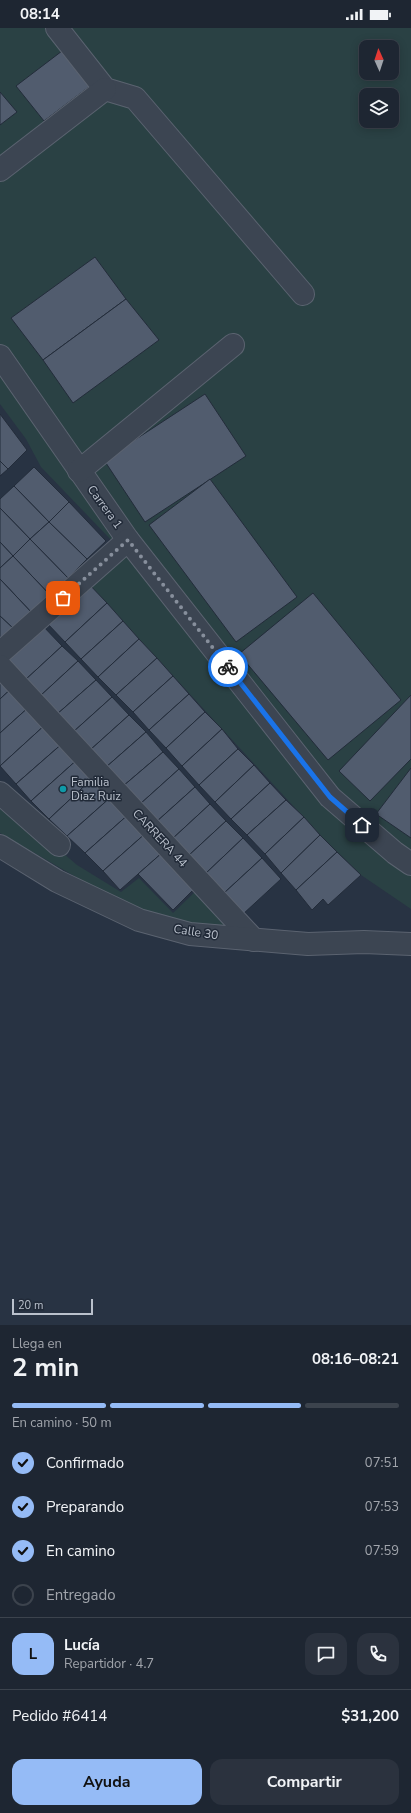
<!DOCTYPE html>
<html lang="es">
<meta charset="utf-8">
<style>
:root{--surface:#1e2632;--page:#2b323e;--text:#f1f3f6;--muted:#a1a5ac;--line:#3c434d;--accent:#95bbf6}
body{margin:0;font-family:"Nunito Sans",sans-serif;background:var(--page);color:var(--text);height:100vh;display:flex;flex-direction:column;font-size:15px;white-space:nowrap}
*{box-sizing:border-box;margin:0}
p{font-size:13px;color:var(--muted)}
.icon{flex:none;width:22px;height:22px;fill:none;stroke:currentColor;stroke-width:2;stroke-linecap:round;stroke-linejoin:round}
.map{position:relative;height:1297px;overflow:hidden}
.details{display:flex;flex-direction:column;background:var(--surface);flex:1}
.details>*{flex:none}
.needle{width:26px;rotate:357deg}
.controls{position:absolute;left:359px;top:12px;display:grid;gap:8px}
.controls a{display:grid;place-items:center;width:40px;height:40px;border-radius:8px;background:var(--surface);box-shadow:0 2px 10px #0003,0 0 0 1px var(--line);font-size:20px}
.scale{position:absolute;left:12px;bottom:10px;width:81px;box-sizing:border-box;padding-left:4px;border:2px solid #bac1cc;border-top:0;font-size:11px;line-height:14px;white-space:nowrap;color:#bac1cc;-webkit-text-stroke:3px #212a38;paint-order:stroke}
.pin{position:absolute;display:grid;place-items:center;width:34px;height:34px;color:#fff;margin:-17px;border-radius:8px;box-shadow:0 2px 6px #0006}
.courier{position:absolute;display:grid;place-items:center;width:40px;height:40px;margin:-20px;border:3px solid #1a73e8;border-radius:50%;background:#fff;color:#222;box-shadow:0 1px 5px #0007}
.overview em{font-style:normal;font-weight:700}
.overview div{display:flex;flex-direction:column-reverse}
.overview{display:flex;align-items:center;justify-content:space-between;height:68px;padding:0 12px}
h1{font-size:26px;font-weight:700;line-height:30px}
.bar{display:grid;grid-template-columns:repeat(4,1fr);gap:6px 4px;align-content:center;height:48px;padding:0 12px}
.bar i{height:5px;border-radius:3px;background:var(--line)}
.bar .current{background:var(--accent)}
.bar p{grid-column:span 4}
.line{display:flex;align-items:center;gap:10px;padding:0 12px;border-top:1px solid var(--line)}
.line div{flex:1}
.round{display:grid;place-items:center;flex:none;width:42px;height:42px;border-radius:12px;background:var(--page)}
ol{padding:0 12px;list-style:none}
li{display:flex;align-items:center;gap:12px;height:44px}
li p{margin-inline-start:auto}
li .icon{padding:4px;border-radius:50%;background:var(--accent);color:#111;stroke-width:4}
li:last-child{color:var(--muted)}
li i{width:22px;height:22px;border:2px solid var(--line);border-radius:50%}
.action{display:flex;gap:8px;margin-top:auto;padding:8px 12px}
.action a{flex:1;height:46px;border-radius:12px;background:var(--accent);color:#111;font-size:16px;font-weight:700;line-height:46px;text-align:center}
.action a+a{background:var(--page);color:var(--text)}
.status{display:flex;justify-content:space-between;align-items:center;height:28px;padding:0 20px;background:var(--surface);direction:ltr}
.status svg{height:11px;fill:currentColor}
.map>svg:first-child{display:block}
.green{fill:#2a4144;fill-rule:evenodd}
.building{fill:#515c6e;stroke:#232c3a}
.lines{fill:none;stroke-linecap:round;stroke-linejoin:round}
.minor-casing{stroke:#5b6370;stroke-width:24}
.tertiary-casing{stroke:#5b6370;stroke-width:24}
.minor{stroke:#3c4552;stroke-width:22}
.tertiary{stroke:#3c4552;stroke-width:22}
.done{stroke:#878f9c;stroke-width:4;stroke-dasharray:0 7.2}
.route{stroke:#1a73e8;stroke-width:5}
.culture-dot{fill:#0f9aa8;stroke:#212a38;stroke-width:1.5}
.labels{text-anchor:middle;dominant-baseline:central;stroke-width:3;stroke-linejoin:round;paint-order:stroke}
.street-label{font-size:12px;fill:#bac1cc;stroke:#212a38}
.poi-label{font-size:12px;fill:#bac1cc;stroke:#212a38;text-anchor:start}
</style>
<div class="status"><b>08:14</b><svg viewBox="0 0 49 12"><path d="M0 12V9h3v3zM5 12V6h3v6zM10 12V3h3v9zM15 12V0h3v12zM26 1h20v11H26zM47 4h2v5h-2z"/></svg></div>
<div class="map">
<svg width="411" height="1297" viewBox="0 0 411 1297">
<rect width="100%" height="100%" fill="#283343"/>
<g class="green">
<path d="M0,0H411V881L361,847L320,807L78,545L113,514L41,439L26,411L0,376ZM366,19H392V45H366ZM366,67H392V93H366Z"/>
<path d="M0,771L77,837L121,864L139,850L173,885L198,861L244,906L171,896L95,860L0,805Z"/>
</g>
<g class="building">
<path d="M62,23L90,58L44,93L16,58Z"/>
<path d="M0,64L17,84L0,97Z"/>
<path d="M95,229L126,271L43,332L11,290Z"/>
<path d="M126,271L159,312L73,375L43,332Z"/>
<path d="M205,366L246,428L145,494L104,432Z"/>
<path d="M0,386L27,422L8,441L0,433Z"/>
<path d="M0,433L8,441L0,448Z"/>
<path d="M34,439L69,474L49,494L14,458Z"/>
<path d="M210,451L297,569L236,614L149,497Z"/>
<path d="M14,458L49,494L30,511L0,480V471Z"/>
<path d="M69,474L106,513L87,531L49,494Z"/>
<path d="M0,480L30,511L13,528L0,514Z"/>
<path d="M49,494L87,531L68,550L30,511Z"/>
<path d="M30,511L68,550L50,567L13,528Z"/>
<path d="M0,514L13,528L0,540Z"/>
<path d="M13,528L50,567L32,585L0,551V540Z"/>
<path d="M0,551L32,585L15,602L0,588Z"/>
<path d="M87,554L107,575L65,614L46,594Z"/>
<path d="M313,565L401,672L328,732L239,626Z"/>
<path d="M107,575L123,593L81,631L65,614Z"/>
<path d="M0,588L15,602L0,616Z"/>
<path d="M123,593L139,611L98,649L81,631Z"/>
<path d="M42,597L62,618L24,653L3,632Z"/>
<path d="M139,611L157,630L116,667L98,649Z"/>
<path d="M62,618L78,633L39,669L24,653Z"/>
<path d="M157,630L173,648L133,684L116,667Z"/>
<path d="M78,633L96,652L56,687L39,669Z"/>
<path d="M0,646L13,659L0,671Z"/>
<path d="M173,648L189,666L149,702L133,684Z"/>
<path d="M96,652L112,669L72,705L56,687Z"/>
<path d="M13,659L30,678L0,705V671Z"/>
<path d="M189,666L205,684L166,720L149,702Z"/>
<path d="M411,667V731L370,773L339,743Z"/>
<path d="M112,669L129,687L89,723L72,705Z"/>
<path d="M30,678L46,696L0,738V705Z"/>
<path d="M205,684L222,701L182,738L166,720Z"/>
<path d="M129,687L146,704L105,740L89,723Z"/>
<path d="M46,696L64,714L16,756L0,738Z"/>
<path d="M222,701L238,721L199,757L182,738Z"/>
<path d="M146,704L163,724L122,759L105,740Z"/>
<path d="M64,714L79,730L31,773L16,756Z"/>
<path d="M238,721L254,737L215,774L199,757Z"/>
<path d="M163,724L179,741L139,777L122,759Z"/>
<path d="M79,730L95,748L49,791L31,773Z"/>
<path d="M254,737L270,755L231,791L215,774Z"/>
<path d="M411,740V810L376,786Z"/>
<path d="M179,741L195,759L155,795L139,777Z"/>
<path d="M95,748L112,768L67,808L49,791Z"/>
<path d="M270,755L286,772L247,807L231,791Z"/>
<path d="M195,759L210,776L171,812L155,795Z"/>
<path d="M112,768L130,785L85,825L67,808Z"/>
<path d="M286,772L304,789L265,826L247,807Z"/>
<path d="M210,776L226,793L187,829L171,812Z"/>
<path d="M130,785L147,804L103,843L85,825Z"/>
<path d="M304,789L320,807L281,845L265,826Z"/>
<path d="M226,793L243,810L204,847L187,829Z"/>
<path d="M147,804L163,824L120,862L103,843Z"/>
<path d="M320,807L337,824L296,862L281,845Z"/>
<path d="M243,810L262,830L223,866L204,847Z"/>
<path d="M163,824L196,859L173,882L138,846Z"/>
<path d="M337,824L361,847L328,877L323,871L312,882L296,862Z"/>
<path d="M262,830L281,851L242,887L223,866Z"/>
</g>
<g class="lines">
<g class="minor-casing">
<g id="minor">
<path d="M57,0L105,61L135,70L303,266"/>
<path d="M0,142L105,61"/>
<path d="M0,328L128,512L330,769L395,825L411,836"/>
<path d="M79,443L233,317"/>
<path d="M0,625L128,512"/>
<path d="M0,638L254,912"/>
<path d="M0,765L59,817"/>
</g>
</g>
<g class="tertiary-casing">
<path id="tertiary" d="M0,818L57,853L139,892L190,906L308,916L364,914L411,916"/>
</g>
<use href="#minor" class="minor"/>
<use href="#tertiary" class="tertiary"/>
</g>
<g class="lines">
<path class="done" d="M63,570L128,512L228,639"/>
<path class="route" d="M228,639L330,769L362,797"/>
</g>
<circle class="culture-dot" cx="63" cy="761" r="4"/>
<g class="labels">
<g class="street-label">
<text transform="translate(105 479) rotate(54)">Carrera 1</text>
<text transform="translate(160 810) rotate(47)">CARRERA 44</text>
<text transform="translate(196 904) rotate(9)">Calle 30</text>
</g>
<g class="poi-label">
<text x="71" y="754">Familia<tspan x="71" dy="14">Diaz Ruiz</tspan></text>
</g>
</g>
</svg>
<div class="controls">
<a><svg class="needle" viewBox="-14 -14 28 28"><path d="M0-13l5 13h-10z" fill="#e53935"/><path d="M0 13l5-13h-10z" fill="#a1a5ac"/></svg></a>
<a><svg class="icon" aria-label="layers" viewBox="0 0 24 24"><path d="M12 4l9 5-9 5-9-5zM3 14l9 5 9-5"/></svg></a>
</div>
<div class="scale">20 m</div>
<div class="pin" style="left:63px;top:570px;background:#ea580c"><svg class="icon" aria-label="bag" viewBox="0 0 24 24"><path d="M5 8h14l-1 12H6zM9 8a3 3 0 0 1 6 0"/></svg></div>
<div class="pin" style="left:362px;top:797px;background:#1f2937"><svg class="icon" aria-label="home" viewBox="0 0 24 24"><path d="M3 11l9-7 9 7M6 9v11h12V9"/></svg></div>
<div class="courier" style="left:228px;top:639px"><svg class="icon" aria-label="bike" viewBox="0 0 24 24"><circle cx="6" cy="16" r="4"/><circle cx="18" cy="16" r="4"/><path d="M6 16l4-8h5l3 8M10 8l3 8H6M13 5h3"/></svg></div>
</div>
<section class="details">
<div class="overview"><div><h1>2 min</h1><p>Llega en</p></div><em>08:16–08:21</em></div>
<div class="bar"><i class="current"></i><i class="current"></i><i class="current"></i><i></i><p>En camino · 50 m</p></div>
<ol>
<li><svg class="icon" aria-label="check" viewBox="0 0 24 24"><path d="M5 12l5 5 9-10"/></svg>Confirmado<p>07:51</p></li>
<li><svg class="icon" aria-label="check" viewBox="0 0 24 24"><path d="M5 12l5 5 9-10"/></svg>Preparando<p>07:53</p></li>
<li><svg class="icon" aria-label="check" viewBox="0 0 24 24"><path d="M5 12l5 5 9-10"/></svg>En camino<p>07:59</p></li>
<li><i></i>Entregado</li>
</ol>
<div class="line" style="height:72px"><b class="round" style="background:var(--accent);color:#111">L</b><div><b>Lucía</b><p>Repartidor · 4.7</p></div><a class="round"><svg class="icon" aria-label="chat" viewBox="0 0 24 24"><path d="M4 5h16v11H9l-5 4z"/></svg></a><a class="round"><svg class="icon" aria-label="phone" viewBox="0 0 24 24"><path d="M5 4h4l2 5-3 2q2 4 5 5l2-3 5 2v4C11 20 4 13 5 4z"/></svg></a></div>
<div class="line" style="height:52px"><div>Pedido #6414</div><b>$31,200</b></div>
<div class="action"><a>Ayuda</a><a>Compartir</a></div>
</section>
